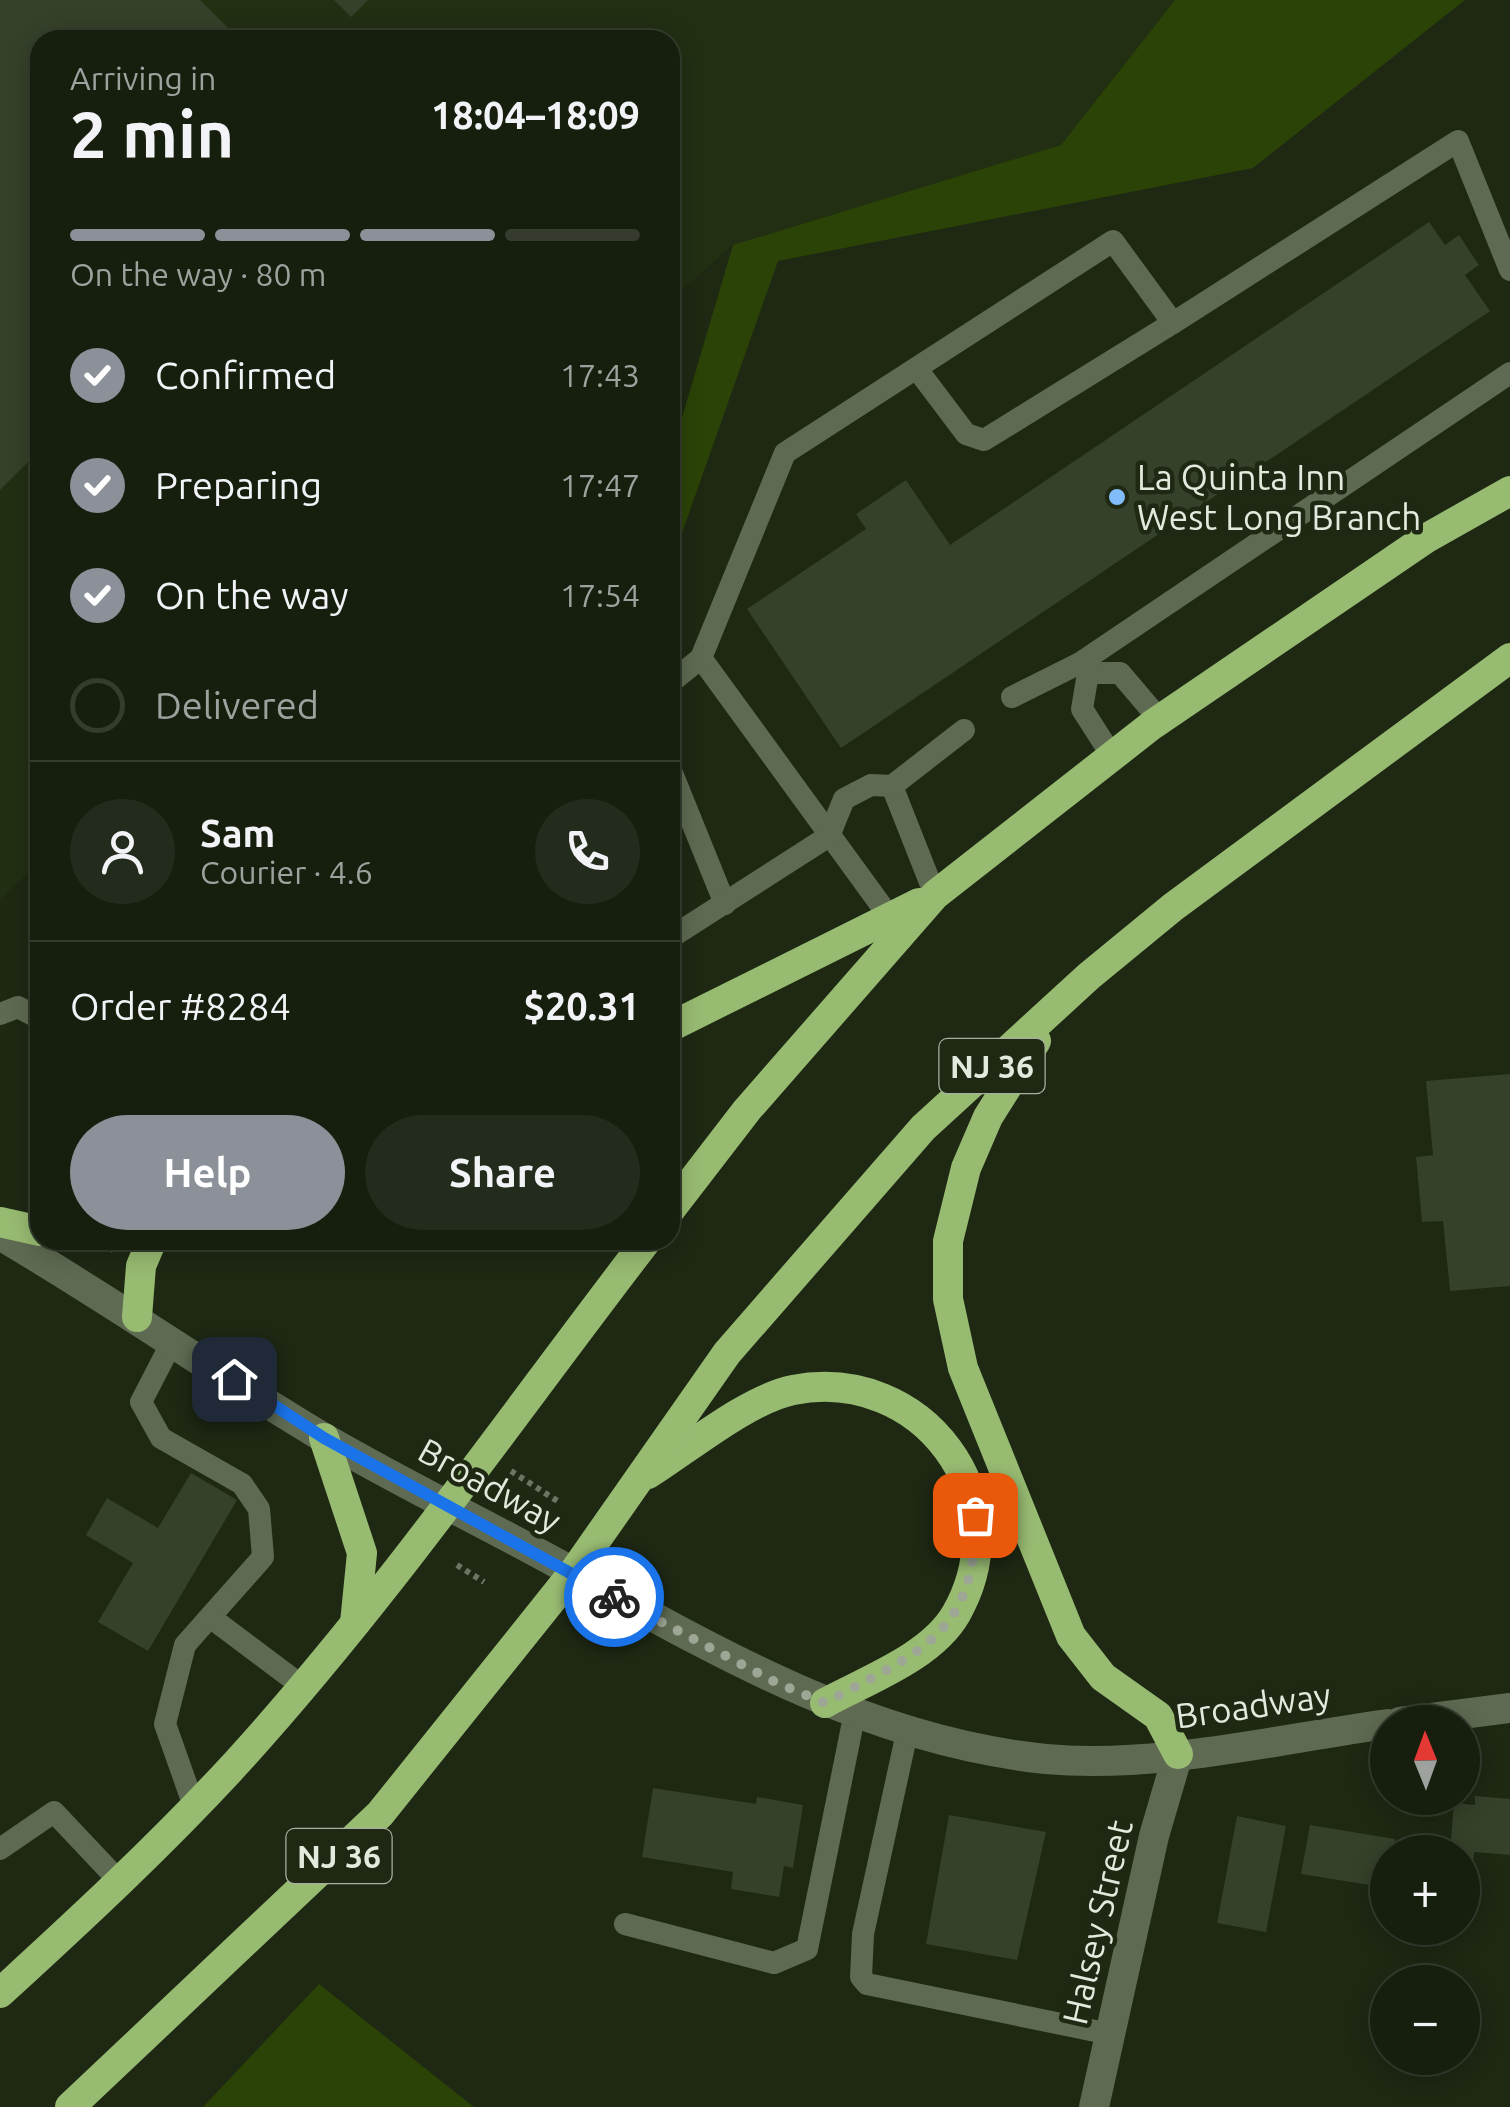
<!DOCTYPE html>
<meta charset="utf-8">
<style>
:root{--surface:#161e0e;--page:#232b1c;--text:#f1f3f6;--muted:#9ea29e;--line:#353c2e;--accent:#8c9099}
body{margin:0;font-family:Ubuntu,sans-serif;background:var(--page);color:var(--text);height:100vh;display:flex;flex-direction:column;font-size:38px;white-space:nowrap}
*{box-sizing:border-box;margin:0}
p{font-size:32px;color:var(--muted)}
.icon{flex:none;width:55px;height:55px;fill:none;stroke:currentColor;stroke-width:2;stroke-linecap:round;stroke-linejoin:round}
.map{position:relative;flex:1;overflow:hidden}
.panel{position:absolute;left:30px;top:30px;width:650px;height:1220px;display:flex;flex-direction:column;background:var(--surface);border-radius:30px;box-shadow:0 5px 25px #0003,0 0 0 2px var(--line)}
.panel>*{flex:none}
.needle{width:65px;rotate:359deg}
.tools{position:absolute;left:1370px;top:1705px;display:grid;gap:20px}
.tools a{display:grid;place-items:center;width:110px;height:110px;border-radius:50%;background:var(--surface);box-shadow:0 5px 25px #0003,0 0 0 2px var(--line);font-size:50px}
.pin{position:absolute;display:grid;place-items:center;width:85px;height:85px;color:#fff;margin:-42px;border-radius:20px;box-shadow:0 5px 15px #0006}
.courier{position:absolute;display:grid;place-items:center;width:100px;height:100px;margin:-50px;border:8px solid #1a73e8;border-radius:50%;background:#fff;color:#222;box-shadow:0 2px 12px #0007}
.head em{font-style:normal;font-weight:700}
.head div{display:flex;flex-direction:column-reverse}
.head{display:flex;align-items:center;justify-content:space-between;height:170px;padding:0 40px}
h1{font-size:65px;font-weight:700;line-height:75px}
.bar{display:grid;grid-template-columns:repeat(4,1fr);gap:15px 10px;align-content:center;height:120px;padding:0 40px}
.bar i{height:12px;border-radius:8px;background:var(--line)}
.bar .on{background:var(--accent)}
.bar p{grid-column:span 4}
.line{display:flex;align-items:center;gap:25px;padding:0 40px;border-top:2px solid var(--line)}
.line div{flex:1}
.round{display:grid;place-items:center;flex:none;width:105px;height:105px;border-radius:52px;background:var(--page)}
ol{padding:0 40px;list-style:none}
li{display:flex;align-items:center;gap:30px;height:110px}
li p{margin-inline-start:auto}
li .icon{padding:10px;border-radius:50%;background:var(--accent);color:#fff;stroke-width:4}
li:last-child{color:var(--muted)}
li i{width:55px;height:55px;border:5px solid var(--line);border-radius:50%}
.primary-button{display:flex;gap:20px;margin-top:auto;padding:20px 40px}
.primary-button a{flex:1;height:115px;border-radius:60px;background:var(--accent);color:#fff;font-size:40px;font-weight:700;line-height:115px;text-align:center}
.primary-button a+a{background:var(--page);color:var(--text)}
.map>svg:first-child{display:block}
.built{fill:#222f13}
.green{fill:#2b4307}
.building{fill:#35412a}
.lines{fill:none;stroke-linecap:round;stroke-linejoin:round}
.path{stroke:#6c7563;stroke-width:6;stroke-dasharray:5 5;stroke-linecap:butt}
.lane{stroke:#5e6a52;stroke-width:22}
.street{stroke:#5e6a52;stroke-width:30}
.secondary{stroke:#5e6a52;stroke-width:30}
.highway{stroke:#98bb72;stroke-width:30}
.done{stroke:#9ea696;stroke-width:10;stroke-dasharray:0 18}
.route{stroke:#1a73e8;stroke-width:12}
.poi-dot{fill:#81bdfa;stroke:#1e2813;stroke-width:4}
.labels{text-anchor:middle;dominant-baseline:central;stroke-width:9;stroke-linejoin:round;paint-order:stroke}
.shield{fill:#1e2813;stroke:#a8b0a0;stroke-width:2.5}
.shield-label{font-size:32px;font-weight:bold;fill:#e3eadd}
.poi-label{font-size:35px;fill:#e3eadd;stroke:#1e2813;text-anchor:start}
.street-label{font-size:35px;fill:#e3eadd;stroke:#1e2813}
</style>
<div class="map">
<svg width="1510" height="2107" viewBox="0 0 1510 2107">
<rect width="100%" height="100%" fill="#1e2813"/>
<path class="built" d="M0,0H1175L1061,145L733,245L670,301V40H40V863L0,899Z"/>
<g class="green">
<path d="M1175,0H1465L1253,168L778,261L670,567V458L733,245L1061,145Z"/>
<path d="M319,1984L474,2107H203Z"/>
</g>
<g class="building">
<path d="M0,0H200L240,40H40V450L0,490Z"/>
<path d="M334,0H368L351,17Z"/>
<path d="M1429,222L1445,245L1459,235L1479,265L1465,275L1490,311L841,748L747,609L866,529L856,514L906,480L950,545Z"/>
<path d="M1510,1074V1286L1450,1291L1443,1221L1422,1222L1416,1157L1433,1155L1426,1081Z"/>
<path d="M191,1473L237,1500L148,1651L98,1622L133,1563L86,1535L107,1498L158,1528Z"/>
<path d="M653,1788L756,1804L757,1797L803,1805L793,1868L784,1866L779,1897L731,1889L733,1872L642,1857Z"/>
<path d="M1475,1796L1510,1799V1855L1474,1852L1473,1872L1462,1871V1852H1450L1454,1803L1475,1805Z"/>
<path d="M949,1815L1046,1832L1017,1960L926,1944Z"/>
<path d="M1237,1816L1286,1826L1266,1932L1217,1923Z"/>
<path d="M1310,1825L1395,1839L1393,1852H1388V1888L1301,1874Z"/>
</g>
<g class="lines">
<g class="path">
<path d="M91,1240L113,1250"/>
<path d="M511,1471L559,1502"/>
<path d="M457,1565L484,1582"/>
</g>
<g class="lane">
<path d="M917,369L966,434L984,440L1173,323"/>
<path d="M701,658L899,930"/>
<path d="M1088,673H1120L1160,720"/>
<path d="M670,683L701,658L785,453L1113,241L1173,323L1458,141L1510,270"/>
<path d="M1012,697L1080,663"/>
<path d="M1112,756L1082,709L1088,673L1080,663L1510,373"/>
<path d="M670,768L725,904"/>
<path d="M892,786L935,895"/>
<path d="M670,938L829,836L844,799L871,785L892,786L964,730"/>
<path d="M0,1014L18,1007L33,1015"/>
<path d="M173,1340L141,1402L161,1438L242,1484L259,1509L263,1557L185,1645L165,1724L194,1806"/>
<path d="M210,1617L302,1686"/>
<path d="M908,1728L863,1934L861,1977L867,1984L1110,2034"/>
<path d="M0,1849L54,1812L120,1882"/>
<path d="M625,1924L774,1963L807,1949L855,1712"/>
</g>
<path class="street" d="M1094,2107L1154,1836L1178,1754"/>
<g class="secondary">
<path d="M0,1235C110,1300 215,1373 324,1438C401,1483 482,1522 560,1565C713,1650 867,1741 1046,1759C1158,1769 1277,1739 1388,1724"/>
<path d="M1400,1722L1510,1708"/>
</g>
<g class="highway">
<path d="M670,1027L919,903"/>
<path d="M1036,1041L988,1117L966,1168L948,1241V1299L963,1368L1071,1636L1103,1677L1158,1716L1178,1754"/>
<path d="M670,1210L747,1110L935,895L1152,725L1425,539L1510,491"/>
<path d="M0,1222L40,1231"/>
<path d="M137,1317L141,1266L152,1240"/>
<path d="M324,1438L362,1553L355,1623"/>
<path d="M648,1474C688,1449 748,1399 793,1390C922,1365 1022,1498 956,1614C931,1657 867,1680 825,1703"/>
<path d="M0,1993C82,1918 164,1842 239,1760C387,1597 513,1414 647,1240"/>
<path d="M70,2107L380,1814L573,1573L727,1353L923,1128L1089,976L1173,907L1510,658"/>
</g>
</g>
<g class="lines">
<path class="done" d="M614,1597L775,1682L825,1703C920,1651 977,1636 975,1515"/>
<path class="route" d="M234,1379L324,1438L614,1597"/>
</g>
<circle class="poi-dot" cx="1117" cy="497" r="10"/>
<g class="labels">
<g class="shield">
<rect x="939.5" y="1039" width="105" height="54" rx="8"/>
<rect x="286.5" y="1829" width="105" height="54" rx="8"/>
</g>
<g class="shield-label">
<text x="992" y="1066">NJ 36</text>
<text x="339" y="1856">NJ 36</text>
</g>
<g class="poi-label">
<text x="1137" y="477">La Quinta Inn<tspan x="1137" dy="40">West Long Branch</tspan></text>
</g>
<g class="street-label">
<text transform="translate(490 1485) rotate(29)">Broadway</text>
<text transform="translate(1253 1705) rotate(-8)">Broadway</text>
<text transform="translate(1097 1922) rotate(-77)">Halsey Street</text>
</g>
</g>
</svg>
<div class="tools">
<a><svg class="needle" viewBox="-14 -14 28 28"><path d="M0-13l5 13h-10z" fill="#e53935"/><path d="M0 13l5-13h-10z" fill="#9ea29e"/></svg></a>
<a>+</a>
<a>−</a>
</div>
<div class="pin" style="left:975px;top:1515px;background:#ea580c"><svg class="icon" aria-label="bag" viewBox="0 0 24 24"><path d="M5 8h14l-1 12H6zM9 8a3 3 0 0 1 6 0"/></svg></div>
<div class="pin" style="left:234px;top:1379px;background:#1f2937"><svg class="icon" aria-label="home" viewBox="0 0 24 24"><path d="M3 11l9-7 9 7M6 9v11h12V9"/></svg></div>
<div class="courier" style="left:614px;top:1597px"><svg class="icon" aria-label="bike" viewBox="0 0 24 24"><circle cx="6" cy="16" r="4"/><circle cx="18" cy="16" r="4"/><path d="M6 16l4-8h5l3 8M10 8l3 8H6M13 5h3"/></svg></div>
<section class="panel">
<div class="head"><div><h1>2 min</h1><p>Arriving in</p></div><em>18:04–18:09</em></div>
<div class="bar"><i class="on"></i><i class="on"></i><i class="on"></i><i></i><p>On the way · 80 m</p></div>
<ol>
<li><svg class="icon" aria-label="check" viewBox="0 0 24 24"><path d="M5 12l5 5 9-10"/></svg>Confirmed<p>17:43</p></li>
<li><svg class="icon" aria-label="check" viewBox="0 0 24 24"><path d="M5 12l5 5 9-10"/></svg>Preparing<p>17:47</p></li>
<li><svg class="icon" aria-label="check" viewBox="0 0 24 24"><path d="M5 12l5 5 9-10"/></svg>On the way<p>17:54</p></li>
<li><i></i>Delivered</li>
</ol>
<div class="line" style="height:180px"><a class="round"><svg class="icon" aria-label="person" viewBox="0 0 24 24"><circle cx="12" cy="8" r="4"/><path d="M4 21q1-7 8-7t8 7"/></svg></a><div><b>Sam</b><p>Courier · 4.6</p></div><a class="round"><svg class="icon" aria-label="phone" viewBox="0 0 24 24"><path d="M5 4h4l2 5-3 2q2 4 5 5l2-3 5 2v4C11 20 4 13 5 4z"/></svg></a></div>
<div class="line" style="height:130px"><div>Order #8284</div><b>$20.31</b></div>
<div class="primary-button"><a>Help</a><a>Share</a></div>
</section>
</div>
